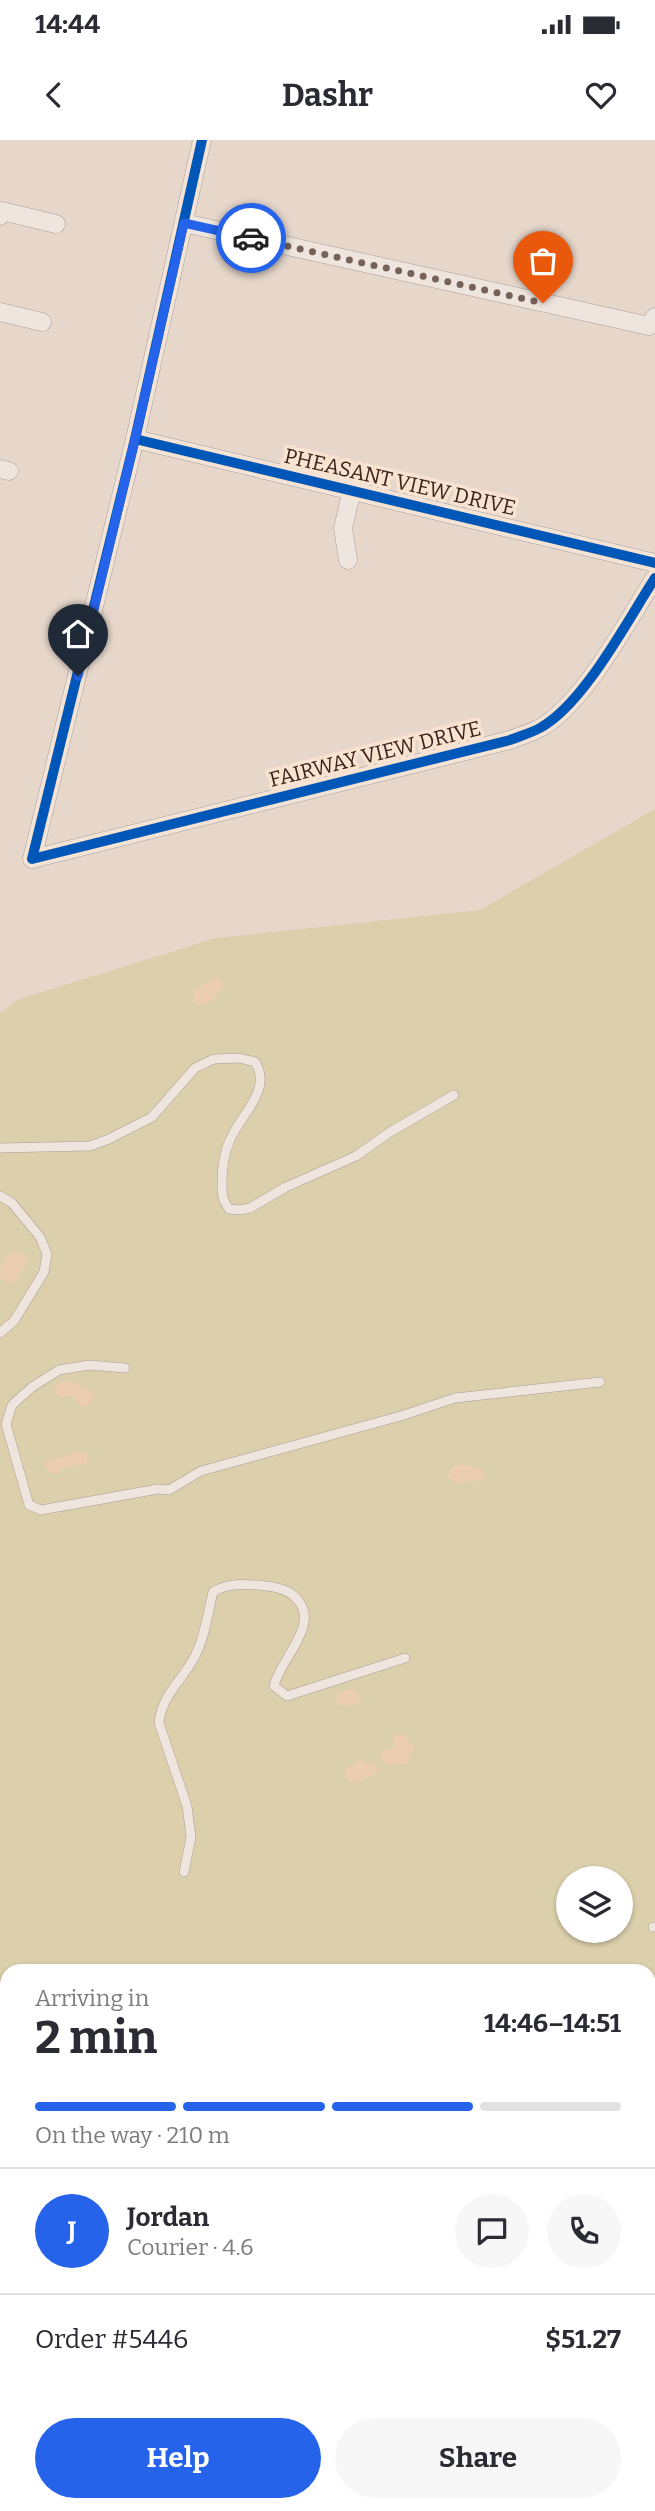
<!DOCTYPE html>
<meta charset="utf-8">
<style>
:root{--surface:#fff;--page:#f7f7f7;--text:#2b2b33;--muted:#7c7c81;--line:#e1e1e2;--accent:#2563eb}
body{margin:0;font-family:Bitter,serif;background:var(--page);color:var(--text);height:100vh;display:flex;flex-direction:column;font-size:26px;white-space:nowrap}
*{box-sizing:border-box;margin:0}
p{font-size:23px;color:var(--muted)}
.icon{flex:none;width:38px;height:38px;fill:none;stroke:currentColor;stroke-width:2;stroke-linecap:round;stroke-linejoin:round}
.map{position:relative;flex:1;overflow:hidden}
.sheet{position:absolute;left:0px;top:1824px;width:656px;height:548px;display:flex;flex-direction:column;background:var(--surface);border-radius:21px 21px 0 0;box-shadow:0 2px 5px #0004}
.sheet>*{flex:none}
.buttons{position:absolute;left:556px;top:1726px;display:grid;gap:14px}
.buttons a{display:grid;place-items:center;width:77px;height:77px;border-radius:50%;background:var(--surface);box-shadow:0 2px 5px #0004;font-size:35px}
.pin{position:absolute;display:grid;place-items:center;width:60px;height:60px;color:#fff;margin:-72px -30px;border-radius:50% 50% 50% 0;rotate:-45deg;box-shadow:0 0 7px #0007}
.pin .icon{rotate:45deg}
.courier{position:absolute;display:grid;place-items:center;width:70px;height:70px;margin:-35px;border:5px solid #2563eb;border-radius:50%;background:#fff;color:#222;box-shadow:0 2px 9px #0007}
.head em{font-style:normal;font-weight:700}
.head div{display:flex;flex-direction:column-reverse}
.head{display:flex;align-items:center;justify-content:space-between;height:119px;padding:0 35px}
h1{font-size:46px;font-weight:700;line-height:52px}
.bar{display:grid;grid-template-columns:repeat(4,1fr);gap:10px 7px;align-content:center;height:84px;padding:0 35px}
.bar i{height:9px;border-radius:5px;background:var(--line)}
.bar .active{background:var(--accent)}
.bar p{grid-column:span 4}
.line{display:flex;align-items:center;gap:18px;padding:0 35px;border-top:2px solid var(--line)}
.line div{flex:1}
.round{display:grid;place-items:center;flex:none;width:74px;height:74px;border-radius:37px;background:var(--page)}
.action{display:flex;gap:14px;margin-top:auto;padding:14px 35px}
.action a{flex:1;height:80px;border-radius:42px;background:var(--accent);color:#fff;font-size:28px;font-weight:700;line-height:80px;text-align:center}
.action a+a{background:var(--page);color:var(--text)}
.status{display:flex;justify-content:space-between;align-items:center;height:49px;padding:0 35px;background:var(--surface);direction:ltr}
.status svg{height:19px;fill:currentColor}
header{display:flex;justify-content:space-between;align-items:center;height:91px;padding:0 35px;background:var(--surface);font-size:32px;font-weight:700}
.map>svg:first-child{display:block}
.green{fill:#dbcfac;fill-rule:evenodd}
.sand{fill:#eccdb0}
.building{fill:#cab4ac;stroke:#a7928a;stroke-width:2;filter:url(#shadow)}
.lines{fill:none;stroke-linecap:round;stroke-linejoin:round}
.lane-casing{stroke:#ab9d95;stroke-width:10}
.street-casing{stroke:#ab9d95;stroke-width:19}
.lane{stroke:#eee5de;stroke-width:9}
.street{stroke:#eee5de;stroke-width:18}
.cycleway-casing{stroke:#f8e2d0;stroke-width:15}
.cycleway{stroke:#0057b8;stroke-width:10}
.done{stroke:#776259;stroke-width:7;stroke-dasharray:0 12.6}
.route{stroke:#2563eb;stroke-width:9}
.labels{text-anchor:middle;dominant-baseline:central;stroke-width:7;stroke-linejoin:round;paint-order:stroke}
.street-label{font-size:21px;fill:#3a231c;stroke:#f8e2d0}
</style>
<div class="status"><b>14:44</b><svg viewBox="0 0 49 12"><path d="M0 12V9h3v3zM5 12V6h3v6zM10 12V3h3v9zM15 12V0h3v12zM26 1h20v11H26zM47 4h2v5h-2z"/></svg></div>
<header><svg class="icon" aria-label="back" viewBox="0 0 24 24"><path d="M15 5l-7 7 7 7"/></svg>Dashr<svg class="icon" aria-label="heart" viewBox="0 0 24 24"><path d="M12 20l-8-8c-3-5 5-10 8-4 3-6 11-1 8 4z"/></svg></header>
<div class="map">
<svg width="655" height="2371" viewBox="0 0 655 2371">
<defs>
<filter id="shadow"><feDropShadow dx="4.5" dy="8" stdDeviation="2" flood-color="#0004"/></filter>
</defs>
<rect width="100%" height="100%" fill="#e7d7cb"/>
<path class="green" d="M655,669V2150L649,2151V1830H7V2364H464L466,2371H0V873L20,859L216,798L480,770ZM569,1738H621V1790H569Z"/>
<g class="sand">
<path d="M216,838L222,841L223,848L206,865H198L193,861L194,850Z"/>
<path d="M14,1112L23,1114L28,1122L21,1130L17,1140L9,1143L0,1138C0,1127 4,1117 14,1112Z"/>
<path d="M69,1241L93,1252L92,1261L86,1267L80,1266L72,1255L61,1257L57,1255L55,1249L59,1243Z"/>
<path d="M75,1311L83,1312L88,1316L86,1324L66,1327L56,1334L49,1332L44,1325L47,1319L62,1318Z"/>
<path d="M463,1324L482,1329L484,1333L483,1338L478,1341L454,1343L448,1336C450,1325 455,1326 463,1324Z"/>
<path d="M350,1549L357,1552L360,1561L349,1566L338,1565L336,1558L338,1553Z"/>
<path d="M399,1593L405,1595L414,1608L407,1623L392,1626L384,1622L381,1614L384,1610L393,1609L394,1597Z"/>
<path d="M360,1620L377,1626L379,1632L364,1638L360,1642L349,1641L345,1636L347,1627Z"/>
</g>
<path class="building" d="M381,2364H441L442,2371H382Z"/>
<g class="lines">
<g class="lane-casing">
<g id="lane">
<path d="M0,1008L90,1006L109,999L152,977L195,928L214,919L239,918L255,922C273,950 240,975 230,1000C224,1013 222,1029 222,1043C222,1054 222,1059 229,1069L240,1070L250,1068L286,1047L356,1016L390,992L454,955"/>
<path d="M0,1056L12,1063L40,1097L47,1114L44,1132L14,1181L0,1193"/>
<path d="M125,1228L89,1225L59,1230L32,1247L12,1265L6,1284L29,1365L41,1370L158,1349L169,1350L201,1331L404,1275L455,1258L600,1242"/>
<path d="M184,1732L191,1697L187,1666L159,1583C162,1554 183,1540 195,1516C205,1497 208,1472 213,1452C229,1442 249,1444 266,1446C277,1447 289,1450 296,1458C322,1484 280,1519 274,1546L287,1556L405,1518"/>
<path d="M653,1787H655"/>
<path d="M0,2193L7,2190"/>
</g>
</g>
<g class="street-casing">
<g id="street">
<path d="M202,0L135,299L32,719L510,600C520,596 531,593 540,588C584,564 627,481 655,438"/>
<path d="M0,76L2,71L56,84"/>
<path d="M184,83L649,186L655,177"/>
<path d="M0,172L42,182"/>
<path d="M135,299L655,423"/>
<path d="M0,329L9,331"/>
<path d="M348,420L343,388L352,350"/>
</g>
</g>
<use href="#lane" class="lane"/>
<use href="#street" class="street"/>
<g class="cycleway-casing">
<g id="cycleway">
<path d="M202,0L135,299L32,719L510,600C520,596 531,593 540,588C584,564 627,481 655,438"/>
<path d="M135,299L655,423"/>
</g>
</g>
<use href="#cycleway" class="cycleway"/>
</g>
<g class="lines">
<path class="done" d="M251,98L543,163"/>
<path class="route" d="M78,536L135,299L184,83L251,98"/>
</g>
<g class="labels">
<g class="street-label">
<text transform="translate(400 342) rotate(13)">PHEASANT VIEW DRIVE</text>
<text transform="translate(375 614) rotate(-14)">FAIRWAY VIEW DRIVE</text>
</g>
</g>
</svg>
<div class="buttons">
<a><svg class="icon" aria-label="layers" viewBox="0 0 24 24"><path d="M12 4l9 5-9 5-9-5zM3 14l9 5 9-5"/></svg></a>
</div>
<div class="pin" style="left:543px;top:163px;background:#ea580c"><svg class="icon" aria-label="bag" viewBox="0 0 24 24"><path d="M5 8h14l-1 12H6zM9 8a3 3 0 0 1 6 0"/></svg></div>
<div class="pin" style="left:78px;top:536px;background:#1f2937"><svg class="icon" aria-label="home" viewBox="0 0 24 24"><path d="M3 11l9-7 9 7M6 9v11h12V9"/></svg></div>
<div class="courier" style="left:251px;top:98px"><svg class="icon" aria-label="car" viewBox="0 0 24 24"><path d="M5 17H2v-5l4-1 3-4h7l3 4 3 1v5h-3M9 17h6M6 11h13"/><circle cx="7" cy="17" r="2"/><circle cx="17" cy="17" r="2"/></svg></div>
<section class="sheet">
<div class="head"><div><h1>2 min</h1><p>Arriving in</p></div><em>14:46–14:51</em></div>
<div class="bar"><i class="active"></i><i class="active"></i><i class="active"></i><i></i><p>On the way · 210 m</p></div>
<div class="line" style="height:126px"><b class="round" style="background:var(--accent);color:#fff">J</b><div><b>Jordan</b><p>Courier · 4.6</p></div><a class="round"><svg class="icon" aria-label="chat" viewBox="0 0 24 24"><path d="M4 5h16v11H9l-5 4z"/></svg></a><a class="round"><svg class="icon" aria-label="phone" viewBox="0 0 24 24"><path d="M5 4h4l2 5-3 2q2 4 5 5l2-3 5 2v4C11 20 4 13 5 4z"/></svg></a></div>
<div class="line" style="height:91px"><div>Order #5446</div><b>$51.27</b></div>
<div class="action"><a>Help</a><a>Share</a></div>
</section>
</div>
